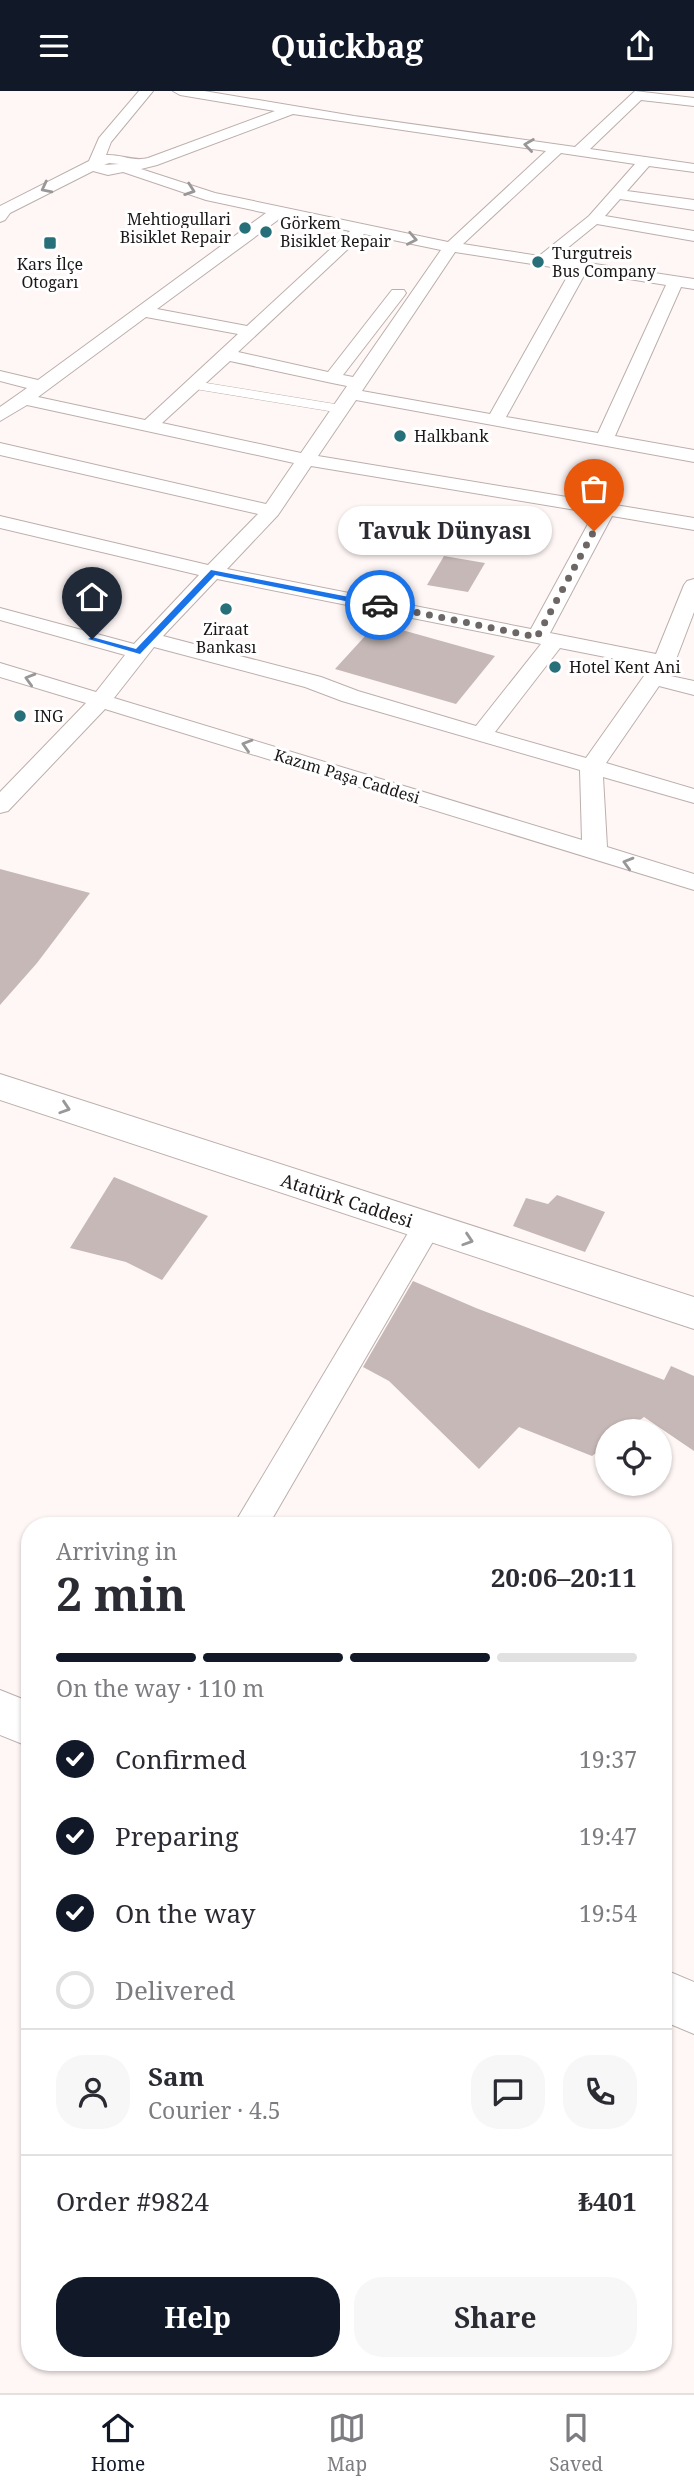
<!DOCTYPE html>
<meta charset="utf-8">
<style>
:root{--surface:#fff;--page:#f7f7f7;--text:#2b2b33;--muted:#7c7c81;--line:#e1e1e2;--accent:#111827}
body{margin:0;font-family:"Noto Serif",serif;background:var(--page);color:var(--text);height:100vh;display:flex;flex-direction:column;font-size:26px;white-space:nowrap}
*{box-sizing:border-box;margin:0}
p{font-size:23px;color:var(--muted)}
.icon{flex:none;width:38px;height:38px;fill:none;stroke:currentColor;stroke-width:2;stroke-linecap:round;stroke-linejoin:round}
.map{position:relative;flex:1;overflow:hidden}
.panel{position:absolute;left:21px;top:1426px;width:651px;height:854px;display:flex;flex-direction:column;background:var(--surface);border-radius:28px;box-shadow:0 2px 5px #0004}
.panel>*{flex:none}
.controls{position:absolute;left:595px;top:1328px;display:grid;gap:14px}
.controls a{display:grid;place-items:center;width:77px;height:77px;border-radius:50%;background:var(--surface);box-shadow:0 2px 5px #0004;font-size:35px}
.pin{position:absolute;display:grid;place-items:center;width:60px;height:60px;color:#fff;margin:-72px -30px;border-radius:50% 50% 50% 0;rotate:-45deg;box-shadow:0 0 7px #0007}
.pin .icon{rotate:45deg}
.courier{position:absolute;display:grid;place-items:center;width:70px;height:70px;margin:-35px;border:5px solid #1a73e8;border-radius:50%;background:#fff;color:#222;box-shadow:0 2px 9px #0007}
.bubble{position:absolute;height:49px;border-radius:24px;background:var(--surface);box-shadow:0 2px 5px #0004;font-size:23px;font-weight:700;line-height:49px;text-align:center}
.overview em{font-style:normal;font-weight:700}
.overview div{display:flex;flex-direction:column-reverse}
.overview{display:flex;align-items:center;justify-content:space-between;height:119px;padding:0 35px}
h1{font-size:46px;font-weight:700;line-height:52px}
.bar{display:grid;grid-template-columns:repeat(4,1fr);gap:10px 7px;align-content:center;height:84px;padding:0 35px}
.bar i{height:9px;border-radius:5px;background:var(--line)}
.bar .selected{background:var(--accent)}
.bar p{grid-column:span 4}
.line{display:flex;align-items:center;gap:18px;padding:0 35px;border-top:2px solid var(--line)}
.line div{flex:1}
.round{display:grid;place-items:center;flex:none;width:74px;height:74px;border-radius:28px;background:var(--page)}
ol{padding:0 35px;list-style:none}
li{display:flex;align-items:center;gap:21px;height:77px}
li p{margin-inline-start:auto}
li .icon{padding:7px;border-radius:50%;background:var(--accent);color:#fff;stroke-width:4}
li:last-child{color:var(--muted)}
li i{width:38px;height:38px;border:4px solid var(--line);border-radius:50%}
.button{display:flex;gap:14px;margin-top:auto;padding:14px 35px}
.button a{flex:1;height:80px;border-radius:28px;background:var(--accent);color:#fff;font-size:28px;font-weight:700;line-height:80px;text-align:center}
.button a+a{background:var(--page);color:var(--text)}
header{display:flex;justify-content:space-between;align-items:center;height:91px;padding:0 35px;background:var(--accent);color:#fff;font-size:32px;font-weight:700}
.menu{display:flex;justify-content:space-around;align-items:center;height:98px;border-top:2px solid var(--line);background:var(--surface);font-size:19px;color:var(--muted)}
.menu a{display:grid;justify-items:center;gap:4px}
.menu .selected{color:var(--accent)}
.map>svg:first-child{display:block}
.building{fill:#c5b8b6}
.lines{fill:none;stroke-linecap:round;stroke-linejoin:round}
.pedestrian-casing{stroke:#bcafad;stroke-width:1}
.minor-casing{stroke:#bcafad;stroke-width:2}
.tertiary-casing{stroke:#bcafad;stroke-width:2}
.pedestrian{fill:#fff;fill-rule:evenodd}
.minor{fill:#fff;fill-rule:evenodd}
.tertiary{fill:#fff;fill-rule:evenodd}
.oneway{stroke:#999797}
.route{fill:#1a73e8}
.done{stroke:#6c6665;stroke-width:7;stroke-dasharray:0 12.6}
.poi-dot{fill:#27707a;stroke:#fff;stroke-width:2.5}
.labels{text-anchor:middle;dominant-baseline:central;stroke-width:6;stroke-linejoin:round;paint-order:stroke}
.far-poi-label{font-size:16px;fill:#1d1818;stroke:#fff;text-anchor:start}
.far-street-label{font-size:16px;fill:#1d1818;stroke:#fff}
.street-label{font-size:18px;fill:#1d1818;stroke:#fff}
</style>
<header><svg class="icon" aria-label="menu" viewBox="0 0 24 24"><path d="M4 6h16M4 12h16M4 18h16"/></svg>Quickbag<svg class="icon" aria-label="share" viewBox="0 0 24 24"><path d="M12 15V3M7 8l5-5 5 5M5 13v7h14v-7"/></svg></header>
<div class="map">
<svg width="694" height="2302" viewBox="0 0 694 2302">
<rect width="100%" height="100%" fill="#fff7f5"/>
<g class="building">
<path d="M444,465L485,472L468,501L427,494Z"/>
<path d="M377,532L495,565L456,613L335,578Z"/>
<path d="M0,778L90,802L37,872L0,914Z"/>
<path d="M114,1086L208,1125L162,1189L126,1171L70,1157Z"/>
<path d="M557,1104L605,1121L585,1161L513,1135L526,1107L548,1113Z"/>
<path d="M413,1190L476,1217L664,1289L671,1275L694,1285V1360L644,1326L625,1340H607V1354L592,1365L519,1336L479,1378L389,1290L363,1276Z"/>
</g>
<g class="lines">
<g class="pedestrian-casing">
<path id="pedestrian" d="M194,290L341,314L348,318L341,322L189,297V291Z"/>
</g>
<g class="minor-casing">
<g id="minor">
<path d="M139,0H153L111,51L106,64C122,63 132,71 148,67L275,20L180,4L173,0H204L354,25L575,56L635,0L694,7V15L641,9L590,58L694,73V81L649,75L627,100L694,109V119L620,108L605,125L694,140V150L597,133L555,167L694,188V198L681,196L615,345L694,359V371L356,309L318,365L694,427V439L612,425L550,542L656,563L684,494L687,490L694,488V521L675,571L666,584L694,590V604L659,595L606,672L694,698V712L603,686L607,756L694,783V799L105,618L8,720L0,722V701L86,612L0,586V572L96,601L125,564L0,529V517L134,553L199,484L0,437V425L208,474L258,423L0,364V352L266,413L294,372L27,314L0,330V316L27,297L0,290V280L38,289L266,122L206,109L123,81L108,84L93,80L10,122L5,129L0,131V115L89,70L99,47ZM293,23L546,60L448,151L215,102L141,78L157,74ZM561,62L635,73L589,125L539,165L463,153ZM109,72L119,73L104,74ZM282,126L350,140L247,235L157,218ZM364,143L441,159L353,286L343,284L404,205L406,202L404,199H392L328,281L238,261ZM455,161L571,179L490,323L362,300ZM586,181L666,194L598,342L506,326ZM146,226L238,243L145,329L38,306ZM230,270L332,292L347,295L301,362L162,332ZM311,375L594,422L531,538L227,478L278,424ZM217,488L537,552L541,553L476,635L358,600L321,586L163,545ZM154,556L305,596L342,610L580,679L582,749L114,607ZM560,557L651,575L586,667L495,641Z"/>
<path d="M427,1124L437,1127L442,1135L268,1435H233L417,1127Z"/>
</g>
</g>
<g class="tertiary-casing">
<g id="tertiary">
<path d="M0,983L694,1206V1238L0,1009Z"/>
<path d="M0,1599L30,1611V1656L0,1644Z"/>
<path d="M663,1878L694,1891V1943L663,1930Z"/>
</g>
</g>
<use href="#pedestrian" class="pedestrian"/>
<use href="#minor" class="minor"/>
<use href="#tertiary" class="tertiary"/>
</g>
<defs><path id="oneway-chevron" d="M-2-3.5L2.5 0L-2 3.5" fill="none" stroke-width="1.6" stroke-linecap="round" stroke-linejoin="round" transform="scale(1.75)"/></defs>
<g class="oneway">
<use href="#oneway-chevron" transform="translate(529 54) rotate(-172)"/>
<use href="#oneway-chevron" transform="translate(46 97) rotate(153)"/>
<use href="#oneway-chevron" transform="translate(190 99) rotate(19)"/>
<use href="#oneway-chevron" transform="translate(412 148) rotate(11)"/>
<use href="#oneway-chevron" transform="translate(30 588) rotate(-164)"/>
<use href="#oneway-chevron" transform="translate(247 654) rotate(-163)"/>
<use href="#oneway-chevron" transform="translate(628 772) rotate(-164)"/>
<use href="#oneway-chevron" transform="translate(65 1017) rotate(18)"/>
<use href="#oneway-chevron" transform="translate(468 1149) rotate(18)"/>
</g>
<path class="route" d="M211,479L380,512L384,514L380,517L215,484L140,563L88,548L92,546L136,558Z"/>
<g class="lines">
<path class="done" d="M380,514L537,546L594,440"/>
</g>
<g class="poi-dot">
<circle cx="245" cy="137" r="7"/>
<circle cx="266" cy="141" r="7"/>
<rect x="43" y="145" width="14" height="14" rx="3.5"/>
<circle cx="538" cy="171" r="7"/>
<circle cx="400" cy="345" r="7"/>
<circle cx="226" cy="518" r="7"/>
<circle cx="555" cy="576" r="7"/>
<circle cx="20" cy="625" r="7"/>
</g>
<g class="labels">
<g class="far-poi-label">
<text x="231" y="128" text-anchor="end">Mehtiogullari<tspan x="231" dy="18">Bisiklet Repair</tspan></text>
<text x="280" y="132">Görkem<tspan x="280" dy="18">Bisiklet Repair</tspan></text>
<text x="552" y="162">Turgutreis<tspan x="552" dy="18">Bus Company</tspan></text>
<text x="50" y="173" text-anchor="middle">Kars İlçe<tspan x="50" dy="18">Otogarı</tspan></text>
<text x="414" y="345">Halkbank</text>
<text x="226" y="538" text-anchor="middle">Ziraat<tspan x="226" dy="18">Bankası</tspan></text>
<text x="569" y="576">Hotel Kent Ani</text>
<text x="34" y="625">ING</text>
</g>
<g class="far-street-label">
<text transform="translate(347 685) rotate(17)">Kazım Paşa Caddesi</text>
</g>
<g class="street-label">
<text transform="translate(347 1109) rotate(18)">Atatürk Caddesi</text>
</g>
</g>
</svg>
<div class="controls">
<a><svg class="icon" aria-label="locate" viewBox="0 0 24 24"><circle cx="12" cy="12" r="6"/><path d="M12 2v4M12 18v4M2 12h4M18 12h4"/></svg></a>
</div>
<div class="pin" style="left:594px;top:440px;background:#ea580c"><svg class="icon" aria-label="bag" viewBox="0 0 24 24"><path d="M5 8h14l-1 12H6zM9 8a3 3 0 0 1 6 0"/></svg></div>
<div class="pin" style="left:92px;top:548px;background:#1f2937"><svg class="icon" aria-label="home" viewBox="0 0 24 24"><path d="M3 11l9-7 9 7M6 9v11h12V9"/></svg></div>
<div class="courier" style="left:380px;top:514px"><svg class="icon" aria-label="car" viewBox="0 0 24 24"><path d="M5 17H2v-5l4-1 3-4h7l3 4 3 1v5h-3M9 17h6M6 11h13"/><circle cx="7" cy="17" r="2"/><circle cx="17" cy="17" r="2"/></svg></div>
<div class="bubble" style="left:338px;top:415px;width:214px">Tavuk Dünyası</div>
<section class="panel">
<div class="overview"><div><h1>2 min</h1><p>Arriving in</p></div><em>20:06–20:11</em></div>
<div class="bar"><i class="selected"></i><i class="selected"></i><i class="selected"></i><i></i><p>On the way · 110 m</p></div>
<ol>
<li><svg class="icon" aria-label="check" viewBox="0 0 24 24"><path d="M5 12l5 5 9-10"/></svg>Confirmed<p>19:37</p></li>
<li><svg class="icon" aria-label="check" viewBox="0 0 24 24"><path d="M5 12l5 5 9-10"/></svg>Preparing<p>19:47</p></li>
<li><svg class="icon" aria-label="check" viewBox="0 0 24 24"><path d="M5 12l5 5 9-10"/></svg>On the way<p>19:54</p></li>
<li><i></i>Delivered</li>
</ol>
<div class="line" style="height:126px"><a class="round"><svg class="icon" aria-label="person" viewBox="0 0 24 24"><circle cx="12" cy="8" r="4"/><path d="M4 21q1-7 8-7t8 7"/></svg></a><div><b>Sam</b><p>Courier · 4.5</p></div><a class="round"><svg class="icon" aria-label="chat" viewBox="0 0 24 24"><path d="M4 5h16v11H9l-5 4z"/></svg></a><a class="round"><svg class="icon" aria-label="phone" viewBox="0 0 24 24"><path d="M5 4h4l2 5-3 2q2 4 5 5l2-3 5 2v4C11 20 4 13 5 4z"/></svg></a></div>
<div class="line" style="height:91px"><div>Order #9824</div><b>₺401</b></div>
<div class="button"><a>Help</a><a>Share</a></div>
</section>
</div>
<nav class="menu">
<a class="selected"><svg class="icon" aria-label="home" viewBox="0 0 24 24"><path d="M3 11l9-7 9 7M6 9v11h12V9"/></svg>Home</a>
<a><svg class="icon" aria-label="map" viewBox="0 0 24 24"><path d="M3 6l6-2 6 2 6-2v14l-6 2-6-2-6 2zM9 4v14M15 6v14"/></svg>Map</a>
<a><svg class="icon" aria-label="saved" viewBox="0 0 24 24"><path d="M7 4h10v16l-5-4-5 4z"/></svg>Saved</a>
</nav>
